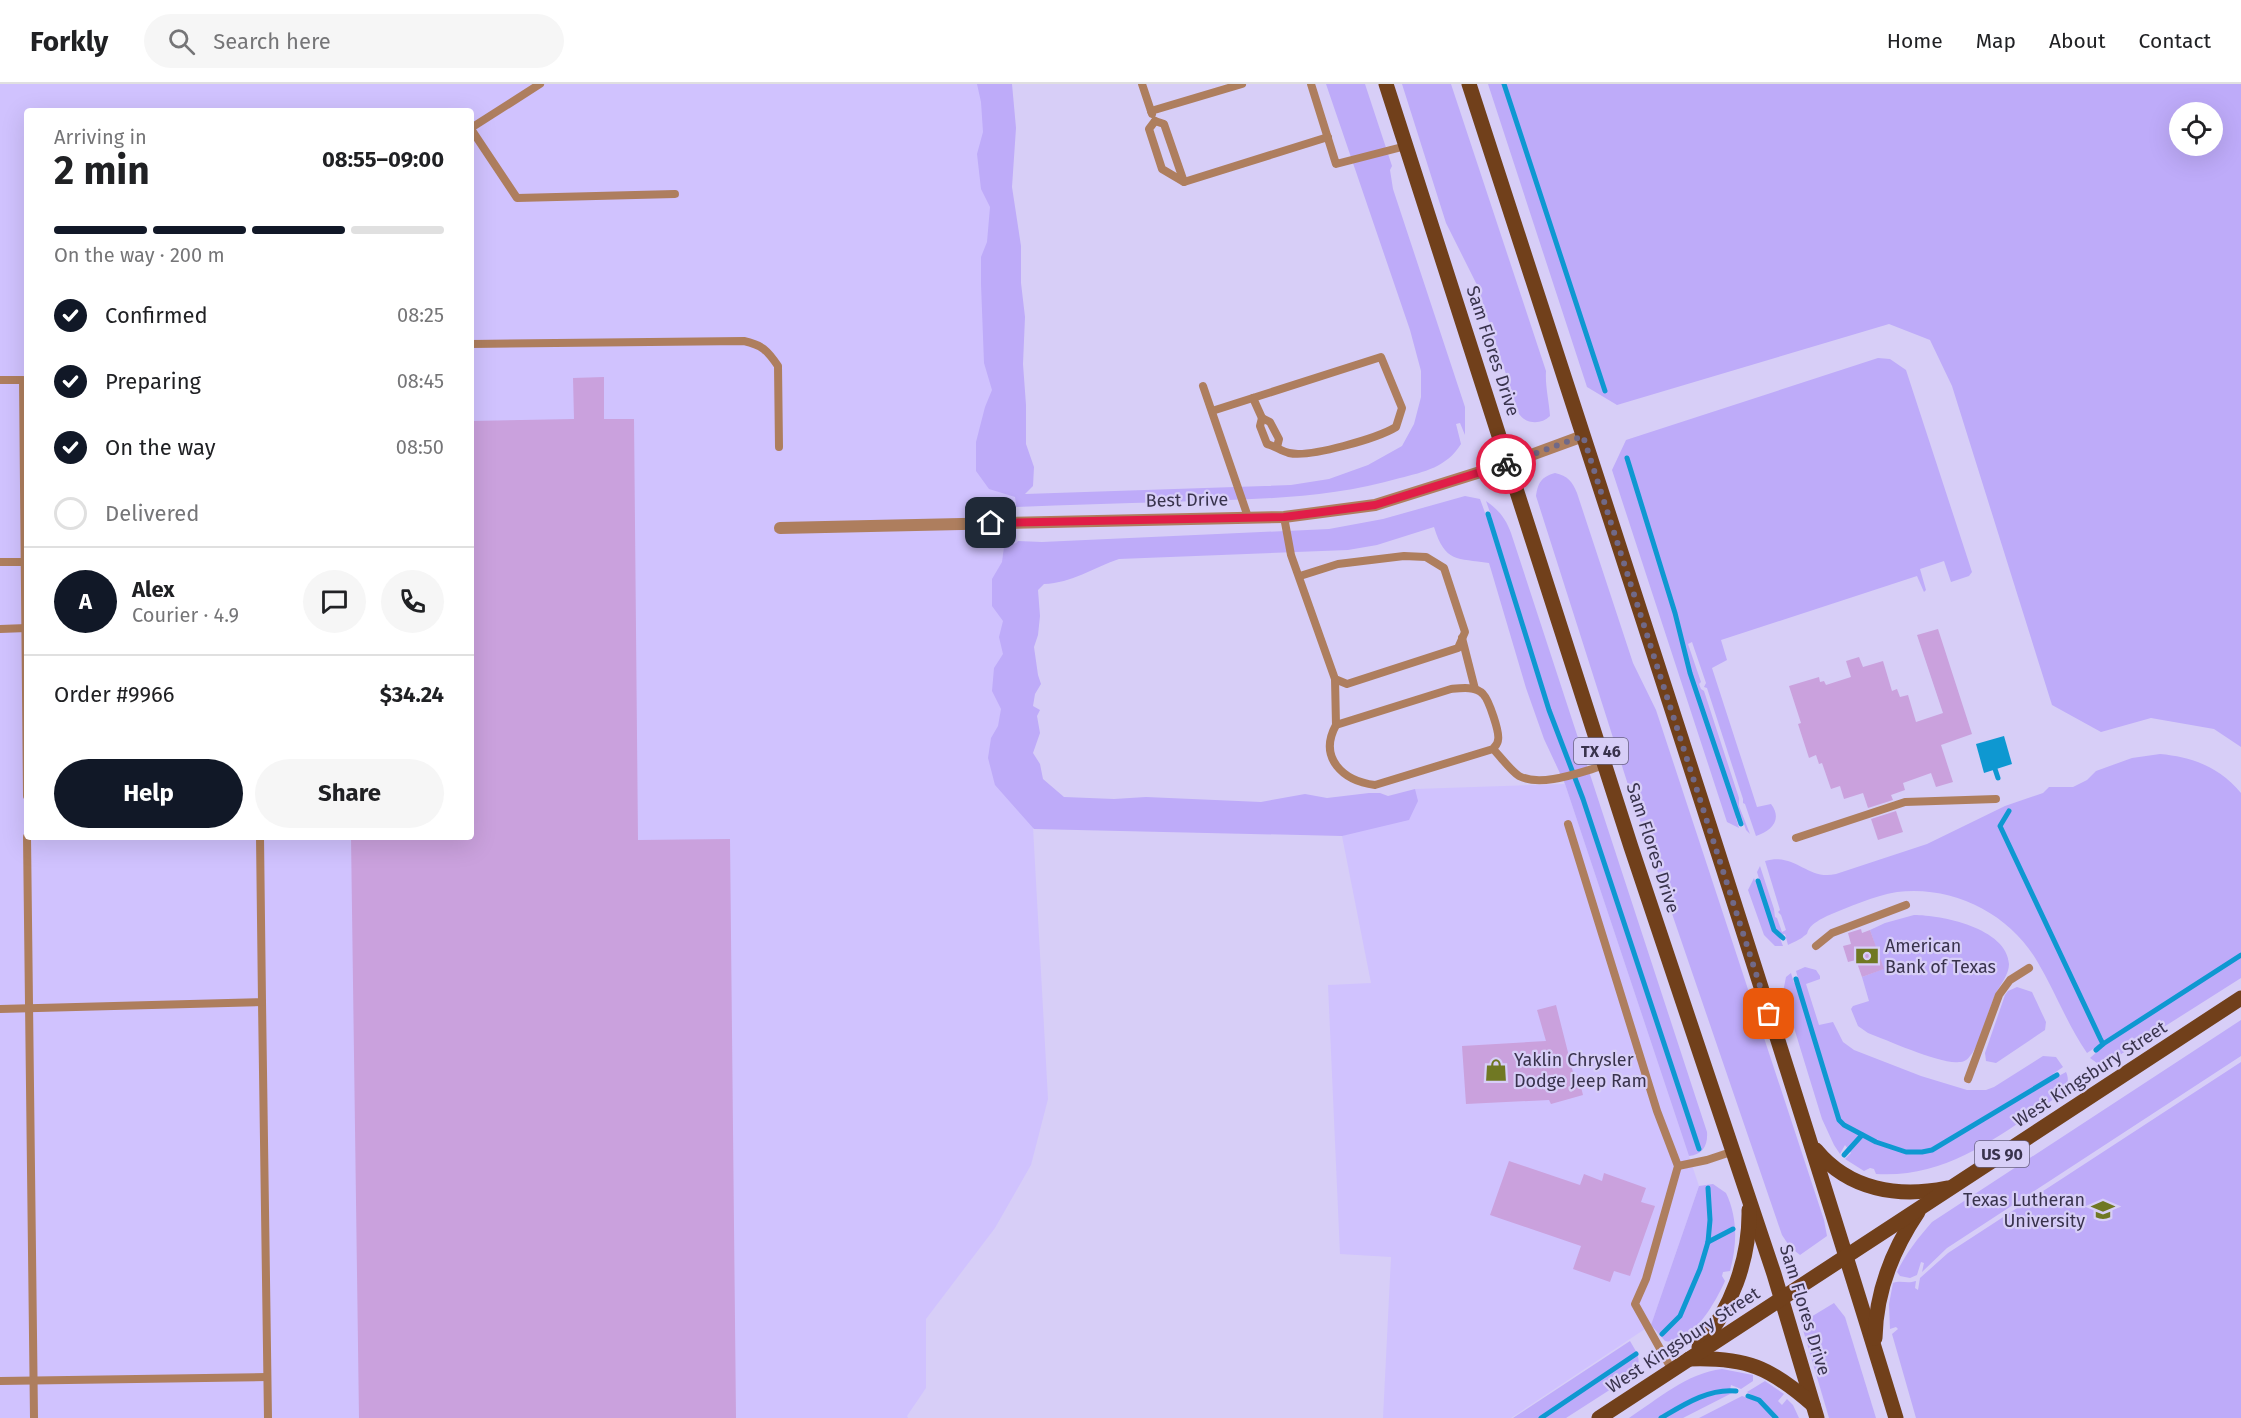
<!DOCTYPE html>
<meta charset="utf-8">
<style>
:root{--surface:#fff;--page:#f6f6f6;--text:#202124;--muted:#757577;--line:#e0e0e0;--accent:#111827}
body{margin:0;font-family:"Fira Sans",sans-serif;background:var(--page);color:var(--text);height:100vh;display:flex;flex-direction:column;font-size:22px;white-space:nowrap}
*{box-sizing:border-box;margin:0}
p{font-size:20px;color:var(--muted)}
.icon{flex:none;width:33px;height:33px;fill:none;stroke:currentColor;stroke-width:2;stroke-linecap:round;stroke-linejoin:round}
.map{position:relative;flex:1;overflow:hidden}
.drawer{position:absolute;left:24px;top:24px;width:450px;height:732px;display:flex;flex-direction:column;background:var(--surface);border-radius:6px;box-shadow:0 6px 24px #0002}
.drawer>*{flex:none}
.tools{position:absolute;left:2169px;top:18px;display:grid;gap:12px}
.tools a{display:grid;place-items:center;width:54px;height:54px;border-radius:50%;background:var(--surface);box-shadow:0 6px 24px #0002;font-size:30px}
.pin{position:absolute;display:grid;place-items:center;width:51px;height:51px;color:#fff;margin:-26px;border-radius:12px;box-shadow:0 3px 9px #0006}
.courier{position:absolute;display:grid;place-items:center;width:60px;height:60px;margin:-30px;border:4px solid #e11d48;border-radius:50%;background:#fff;color:#222;box-shadow:0 2px 8px #0007}
.overview em{font-style:normal;font-weight:700}
.overview div{display:flex;flex-direction:column-reverse}
.overview{display:flex;align-items:center;justify-content:space-between;height:102px;padding:0 30px}
h1{font-size:39px;font-weight:700;line-height:45px}
.bar{display:grid;grid-template-columns:repeat(4,1fr);gap:9px 6px;align-content:center;height:72px;padding:0 30px}
.bar i{height:8px;border-radius:4px;background:var(--line)}
.bar .current{background:var(--accent)}
.bar p{grid-column:span 4}
.line{display:flex;align-items:center;gap:15px;padding:0 30px;border-top:2px solid var(--line)}
.line div{flex:1}
.round{display:grid;place-items:center;flex:none;width:63px;height:63px;border-radius:32px;background:var(--page)}
ol{padding:0 30px;list-style:none}
li{display:flex;align-items:center;gap:18px;height:66px}
li p{margin-inline-start:auto}
li .icon{padding:6px;border-radius:50%;background:var(--accent);color:#fff;stroke-width:4}
li:last-child{color:var(--muted)}
li i{width:33px;height:33px;border:3px solid var(--line);border-radius:50%}
.cta{display:flex;gap:12px;margin-top:auto;padding:12px 30px}
.cta a{flex:1;height:69px;border-radius:36px;background:var(--accent);color:#fff;font-size:24px;font-weight:700;line-height:69px;text-align:center}
.cta a+a{background:var(--page);color:var(--text)}
header{display:flex;align-items:center;gap:36px;box-sizing:border-box;height:84px;padding:0 30px;background:var(--surface);border-bottom:2px solid var(--line)}
header strong{font-size:28px}
nav{display:flex;gap:33px;margin-inline-start:auto;font-size:21px}
.search{width:420px;height:54px;background:var(--page);display:flex;align-items:center;gap:15px;box-sizing:border-box;padding:0 21px;border-radius:33px;color:var(--muted);font-size:22px}
.map>svg:first-child{display:block}
.built{fill:#d0c2fe;fill-rule:evenodd}
.green{fill:#beabf9;fill-rule:evenodd}
.water{fill:#0e98d1}
.lines{fill:none;stroke-linecap:round;stroke-linejoin:round}
.stream{stroke:#0e98d1;stroke-width:5}
.building{fill:#caa1dd}
.lane{stroke:#ae7e5e;stroke-width:8}
.street{stroke:#ae7e5e;stroke-width:12}
.primary{stroke:#71401b;stroke-width:15}
.done{stroke:#706988;stroke-width:6;stroke-dasharray:0 10.8}
.route{stroke:#e11d48;stroke-width:8}
.labels{text-anchor:middle;dominant-baseline:central;stroke-width:4.5;stroke-linejoin:round;paint-order:stroke}
.shield{fill:#d7cef7;stroke:#686280;stroke-width:1.5}
.shield-label{font-size:16px;font-weight:bold;fill:#39334d}
.street-label{font-size:18px;fill:#39334d;stroke:#d7cef7}
.poi-label{font-size:18px;fill:#39334d;stroke:#d7cef7;text-anchor:start}
</style>
<header>
<strong>Forkly</strong>
<div class="search"><svg class="icon" aria-label="search" viewBox="0 0 24 24"><circle cx="10" cy="10" r="6"/><path d="M15 15l6 6"/></svg>Search here</div>
<nav><a>Home</a><a>Map</a><a>About</a><a>Contact</a></nav>
</header>
<div class="map">
<svg width="2241" height="1334" viewBox="0 0 2241 1334">
<rect width="100%" height="100%" fill="#d7cef7"/>
<g class="built">
<path d="M0,0H992L1048,1015L1031,1081L995,1144L926,1235V1304L907,1332L908,1334H0ZM27,27H471V753H27Z"/>
<path d="M1565,700L1699,1102L1651,1241L1511,1334H1383L1391,1173L1340,1170L1328,901L1371,899L1342,752L1415,705Z"/>
</g>
<g class="green">
<path d="M977,0H1012L1016,44L1012,103L1021,162V199L1025,233L1023,280L1026,321V360L1034,383L1033,402L1025,410L1291,401L1329,395L1368,381L1402,362L1414,340L1421,313V287L1410,246L1326,0H1365L1392,82L1390,86L1393,105L1465,323V351L1460,339L1456,340L1461,360C1447,383 1424,388 1400,394C1325,416 1248,415 1170,418C1119,419 1067,421 1016,423L1015,413L989,405L976,387V358L985,323L992,306L984,279L981,200V173L987,158L990,123L981,105L977,70L983,48L981,18Z"/>
<path d="M1402,0H1451L1546,287C1545,302 1549,316 1550,332C1541,341 1526,340 1519,330L1477,201L1446,139Z"/>
<path d="M1488,0H2241V663L2214,645L2151,634L2101,648L2052,621L1952,302L1930,256L1889,240L1617,321L1587,303ZM2180,28H2212V62H2180Z"/>
<path d="M1878,274L1890,275L1906,286L1972,488L1969,492L1951,498L1944,477L1920,485L1926,506L1924,508L1917,492L1721,556L1727,576L1712,584L1757,723L1771,720C1783,736 1771,747 1756,752L1745,720L1743,719V715L1707,604L1704,603L1706,599L1692,558L1688,560L1701,598L1699,600L1701,605L1704,607L1739,714V722L1750,750L1746,746L1741,732L1736,734L1739,744L1727,738L1612,386L1626,356Z"/>
<path d="M1555,389C1568,392 1572,397 1577,409L1633,579L1656,626L1824,1136L1827,1152L1800,1171L1790,1163L1782,1151L1630,707L1536,412C1538,399 1541,393 1555,389Z"/>
<path d="M1465,412L1480,415L1488,437L1492,434L1486,417C1499,426 1506,435 1511,449L1707,1048C1708,1061 1703,1071 1689,1072L1565,700L1544,655L1526,604L1489,479C1457,474 1445,479 1434,443L1377,461L1348,466L1119,475C1093,484 1072,499 1044,500L1038,506L1040,532L1038,551L1034,563L1038,591L1041,600L1035,610L1033,622L1040,626L1037,632L1040,649L1033,669L1040,680L1043,695L1064,713L1114,715L1146,713L1261,718L1305,710L1327,714L1369,709H1380L1388,712L1415,705L1418,717L1409,736L1342,752L1034,745L995,701L988,674L991,654L998,642L1001,625L992,607L994,584L1003,570L999,553L1003,537L992,522V495L1002,478L1004,463L1016,459L1018,457L1042,458L1329,445L1383,435Z"/>
<path d="M2160,670C2193,673 2219,683 2241,709V894L2107,979H2097L2090,974L2099,966L2096,963L2087,969C2067,940 2055,907 2037,877C2009,829 1952,801 1897,808C1873,812 1849,823 1827,832C1821,835 1813,839 1809,845C1806,850 1809,849 1804,852C1800,856 1793,858 1788,861L1785,850L1779,852L1783,862H1775L1764,851L1748,806L1754,794L1757,802L1761,801L1757,788L1760,782L1774,825L1775,833L1777,834L1782,848L1786,846L1781,831L1778,828L1780,826L1765,777C1796,768 1807,797 1836,790L1927,760L2005,722L2043,709L2049,703H2073L2087,696L2096,687L2132,674Z"/>
<path d="M1914,831C1941,831 2007,844 2009,880C2009,890 2001,900 1996,909C1988,925 1980,961 1970,972C1967,976 1964,978 1959,978C1942,981 1887,956 1868,949L1858,942L1851,925L1853,922L1869,917L1862,893L1883,885L1870,846L1885,839Z"/>
<path d="M1805,883L1816,886L1820,892V895L1806,900L1819,941L1833,938L1843,958L1854,966L1921,992L1967,1006H1986L1994,1003L2043,972L2056,973L2063,983L2053,990L2055,994L2066,988C2070,996 2067,1005 2060,1011C2003,1048 1949,1095 1876,1090L1874,1085L1870,1084L1864,1087L1845,1075L1851,1069L1845,1061L1840,1070L1834,1061L1822,1035L1783,908L1786,893L1791,889L1794,899L1799,898L1796,887Z"/>
<path d="M2017,903L2032,908L2046,938L2045,946L1996,979L1986,977L1985,969L2005,911L2008,907Z"/>
<path d="M2241,936V972L1947,1164L1922,1188L1924,1179L1921,1178L1917,1191L1910,1194L1900,1192L1897,1188C1906,1169 1918,1154 1932,1138Z"/>
<path d="M2241,978V1334H1916L1892,1250L1898,1245L1896,1243L1890,1245L1889,1220L1893,1199C1901,1196 1907,1200 1916,1197L1915,1204L1918,1206L1920,1194L1948,1169Z"/>
<path d="M1713,1100L1726,1109C1738,1134 1737,1161 1730,1187L1723,1188L1722,1192L1725,1197C1716,1217 1691,1263 1665,1257L1651,1241L1699,1102Z"/>
<path d="M1834,1219L1845,1233L1876,1334H1829L1801,1239Z"/>
<path d="M1630,1257C1637,1269 1642,1275 1636,1289L1566,1334H1513Z"/>
<path d="M1722,1285L1753,1291V1297L1741,1305L1731,1301L1730,1306L1734,1308L1683,1334H1629C1658,1315 1687,1289 1722,1285Z"/>
<path d="M1765,1297L1784,1310L1778,1317L1782,1321L1787,1315L1793,1321L1799,1334H1699L1742,1312L1751,1315L1752,1311L1747,1308Z"/>
</g>
<path class="water" d="M2004,652L2012,680L1984,689L1976,660Z"/>
<g class="lines">
<g class="stream">
<path d="M1504,0L1605,307"/>
<path d="M1627,374L1675,529L1690,589L1741,740"/>
<path d="M1488,430L1549,626L1583,715L1699,1065"/>
<path d="M1995,685L1998,694"/>
<path d="M2009,727L2000,742L2100,954L2103,960L2096,966"/>
<path d="M1758,797L1774,846L1783,854"/>
<path d="M1796,895L1839,1036L1844,1041L1876,1058L1906,1068H1922L1932,1066L2057,991"/>
<path d="M2103,960L2241,871"/>
<path d="M1844,1071L1862,1051"/>
<path d="M1708,1158L1733,1145"/>
<path d="M1662,1250L1680,1232L1700,1185L1708,1158L1710,1136L1708,1104"/>
<path d="M1748,1312L1759,1316L1776,1334"/>
<path d="M1541,1334L1636,1270"/>
<path d="M1661,1334C1683,1321 1709,1304 1736,1307"/>
</g>
</g>
<g class="building">
<path d="M604,293V335H634L638,756L730,755L736,1334H359L351,753H471V337L574,335L573,294Z"/>
<path d="M1938,545L1972,650L1941,661L1953,698L1936,703L1931,689L1903,699L1905,706L1891,711L1893,716L1868,724L1863,709L1844,715L1840,702L1831,705L1822,679L1819,680L1816,671L1809,674L1798,640L1801,639L1789,602L1819,593L1820,598L1824,597L1826,601L1851,593L1846,577L1859,573L1863,583L1883,577L1892,607L1897,605L1900,613L1908,611L1916,638L1943,629L1917,551Z"/>
<path d="M1896,727L1903,748L1878,756L1871,735Z"/>
<path d="M1861,845L1862,849L1870,846L1884,885L1862,893L1856,876L1848,878L1843,862L1851,860L1848,849Z"/>
<path d="M1556,921L1574,992L1578,991L1583,1011L1551,1020L1549,1016L1466,1020L1462,962L1546,957L1537,926Z"/>
<path d="M1509,1077L1580,1101L1584,1090L1602,1097L1604,1089L1646,1104L1641,1118L1655,1122L1630,1192L1614,1187L1610,1198L1573,1185L1581,1162L1490,1131Z"/>
</g>
<g class="lines">
<g class="lane">
<path d="M1142,0L1152,30"/>
<path d="M1311,0L1336,80L1406,62"/>
<path d="M1151,27L1242,0"/>
<path d="M1155,37L1149,45L1162,85L1184,98L1328,53"/>
<path d="M1155,37L1164,40L1184,98"/>
<path d="M471,44L540,0"/>
<path d="M471,45L517,114L675,110"/>
<path d="M471,260L744,257C762,261 767,266 778,282L779,363"/>
<path d="M0,296H23L27,712"/>
<path d="M1203,302L1248,433"/>
<path d="M1253,314L1262,334L1270,338L1279,355L1277,363"/>
<path d="M1212,327L1381,273L1402,324L1396,343C1378,354 1310,374 1289,369C1281,367 1275,362 1267,360L1260,342L1262,334"/>
<path d="M1284,433L1291,471L1335,595L1347,600L1458,564L1465,548L1444,484L1426,473L1404,472L1338,480L1300,492"/>
<path d="M0,478H25"/>
<path d="M0,545L27,544"/>
<path d="M1462,554L1475,605"/>
<path d="M1335,595L1336,641"/>
<path d="M1493,665C1495,662 1498,660 1498,656C1500,649 1489,616 1483,610C1476,602 1461,604 1451,605L1336,641C1318,674 1343,697 1375,701L1493,665C1501,673 1510,686 1519,692C1542,704 1583,687 1606,681"/>
<path d="M1568,740L1657,1027L1678,1082L1646,1195L1635,1220L1672,1286"/>
<path d="M27,753L34,1334"/>
<path d="M1796,754L1905,718L1996,715"/>
<path d="M1816,862L1832,849L1906,821"/>
<path d="M262,918L268,1334"/>
<path d="M0,925L262,918L260,753"/>
<path d="M1968,995L1999,911L2010,896L2029,884"/>
<path d="M1678,1082L1707,1076L1734,1067"/>
<path d="M0,1297L267,1293"/>
</g>
<path class="street" d="M780,444L1284,433L1375,421L1509,379L1583,352"/>
<g class="primary">
<path d="M1386,0L1631,763L1774,1190L1817,1334"/>
<path d="M1469,0C1613,444 1759,888 1896,1334"/>
<path d="M1816,1066C1849,1106 1898,1114 1947,1104"/>
<path d="M1875,1254C1876,1208 1893,1165 1918,1128"/>
<path d="M1699,1263C1731,1226 1750,1175 1749,1126"/>
<path d="M1689,1275C1746,1273 1770,1283 1813,1321"/>
<path d="M1599,1334L2241,914"/>
</g>
</g>
<g class="lines">
<path class="done" d="M1506,380L1583,352L1769,930"/>
<path class="route" d="M991,439L1284,433L1375,421L1506,380"/>
</g>
<defs>
<g id="bank-bare" transform="scale(1.8)"><path d="M-6-4H6V4H-6ZM0-2.3a2.3 2.3 0 1 0 0 4.6a2.3 2.3 0 1 0 0-4.6Z" fill="#707823" stroke="#d7cef7" stroke-width="2.5" paint-order="stroke"/></g>
<g id="shop-bare" transform="scale(1.8)"><path d="M-5-2.5h2.3a2.7 3.5 0 0 1 5.4 0H5L5.5 6h-11ZM-1.5-2.5h3a1.5 2.3 0 0 0-3 0Z" fill="#707823" stroke="#d7cef7" stroke-width="2.5" paint-order="stroke"/></g>
<g id="university-bare" transform="scale(1.8)"><path d="M0-5L7-2L0 1L-7-2ZM-4 1L0 2.5L4 1V4Q0 6-4 4Z" fill="#707823" stroke="#d7cef7" stroke-width="2.5" paint-order="stroke"/></g>
</defs>
<g fill-rule="evenodd">
<use href="#bank-bare" x="1867" y="872"/>
<use href="#shop-bare" x="1496" y="986"/>
<use href="#university-bare" x="2103" y="1126"/>
</g>
<g class="labels">
<g class="shield">
<rect x="1574" y="654" width="54" height="26" rx="4.5"/>
<rect x="1975" y="1057" width="54" height="26" rx="4.5"/>
</g>
<g class="shield-label">
<text x="1601" y="667">TX 46</text>
<text x="2002" y="1070">US 90</text>
</g>
<g class="street-label">
<text transform="translate(1493 267) rotate(72)">Sam Flores Drive</text>
<text transform="translate(1187 416) rotate(-1)">Best Drive</text>
<text transform="translate(1653 764) rotate(72)">Sam Flores Drive</text>
<text transform="translate(2090 990) rotate(-33)">West Kingsbury Street</text>
<text transform="translate(1805 1226) rotate(73)">Sam Flores Drive</text>
<text transform="translate(1683 1256) rotate(-33)">West Kingsbury Street</text>
</g>
<g class="poi-label">
<text x="1885" y="862">American<tspan x="1885" dy="21">Bank of Texas</tspan></text>
<text x="1514" y="976">Yaklin Chrysler<tspan x="1514" dy="21">Dodge Jeep Ram</tspan></text>
<text x="2085" y="1116" text-anchor="end">Texas Lutheran<tspan x="2085" dy="21">University</tspan></text>
</g>
</g>
</svg>
<div class="tools">
<a><svg class="icon" aria-label="locate" viewBox="0 0 24 24"><circle cx="12" cy="12" r="6"/><path d="M12 2v4M12 18v4M2 12h4M18 12h4"/></svg></a>
</div>
<div class="pin" style="left:1769px;top:930px;background:#ea580c"><svg class="icon" aria-label="bag" viewBox="0 0 24 24"><path d="M5 8h14l-1 12H6zM9 8a3 3 0 0 1 6 0"/></svg></div>
<div class="pin" style="left:991px;top:439px;background:#1f2937"><svg class="icon" aria-label="home" viewBox="0 0 24 24"><path d="M3 11l9-7 9 7M6 9v11h12V9"/></svg></div>
<div class="courier" style="left:1506px;top:380px"><svg class="icon" aria-label="bike" viewBox="0 0 24 24"><circle cx="6" cy="16" r="4"/><circle cx="18" cy="16" r="4"/><path d="M6 16l4-8h5l3 8M10 8l3 8H6M13 5h3"/></svg></div>
<section class="drawer">
<div class="overview"><div><h1>2 min</h1><p>Arriving in</p></div><em>08:55–09:00</em></div>
<div class="bar"><i class="current"></i><i class="current"></i><i class="current"></i><i></i><p>On the way · 200 m</p></div>
<ol>
<li><svg class="icon" aria-label="check" viewBox="0 0 24 24"><path d="M5 12l5 5 9-10"/></svg>Confirmed<p>08:25</p></li>
<li><svg class="icon" aria-label="check" viewBox="0 0 24 24"><path d="M5 12l5 5 9-10"/></svg>Preparing<p>08:45</p></li>
<li><svg class="icon" aria-label="check" viewBox="0 0 24 24"><path d="M5 12l5 5 9-10"/></svg>On the way<p>08:50</p></li>
<li><i></i>Delivered</li>
</ol>
<div class="line" style="height:108px"><b class="round" style="background:var(--accent);color:#fff">A</b><div><b>Alex</b><p>Courier · 4.9</p></div><a class="round"><svg class="icon" aria-label="chat" viewBox="0 0 24 24"><path d="M4 5h16v11H9l-5 4z"/></svg></a><a class="round"><svg class="icon" aria-label="phone" viewBox="0 0 24 24"><path d="M5 4h4l2 5-3 2q2 4 5 5l2-3 5 2v4C11 20 4 13 5 4z"/></svg></a></div>
<div class="line" style="height:78px"><div>Order #9966</div><b>$34.24</b></div>
<div class="cta"><a>Help</a><a>Share</a></div>
</section>
</div>
